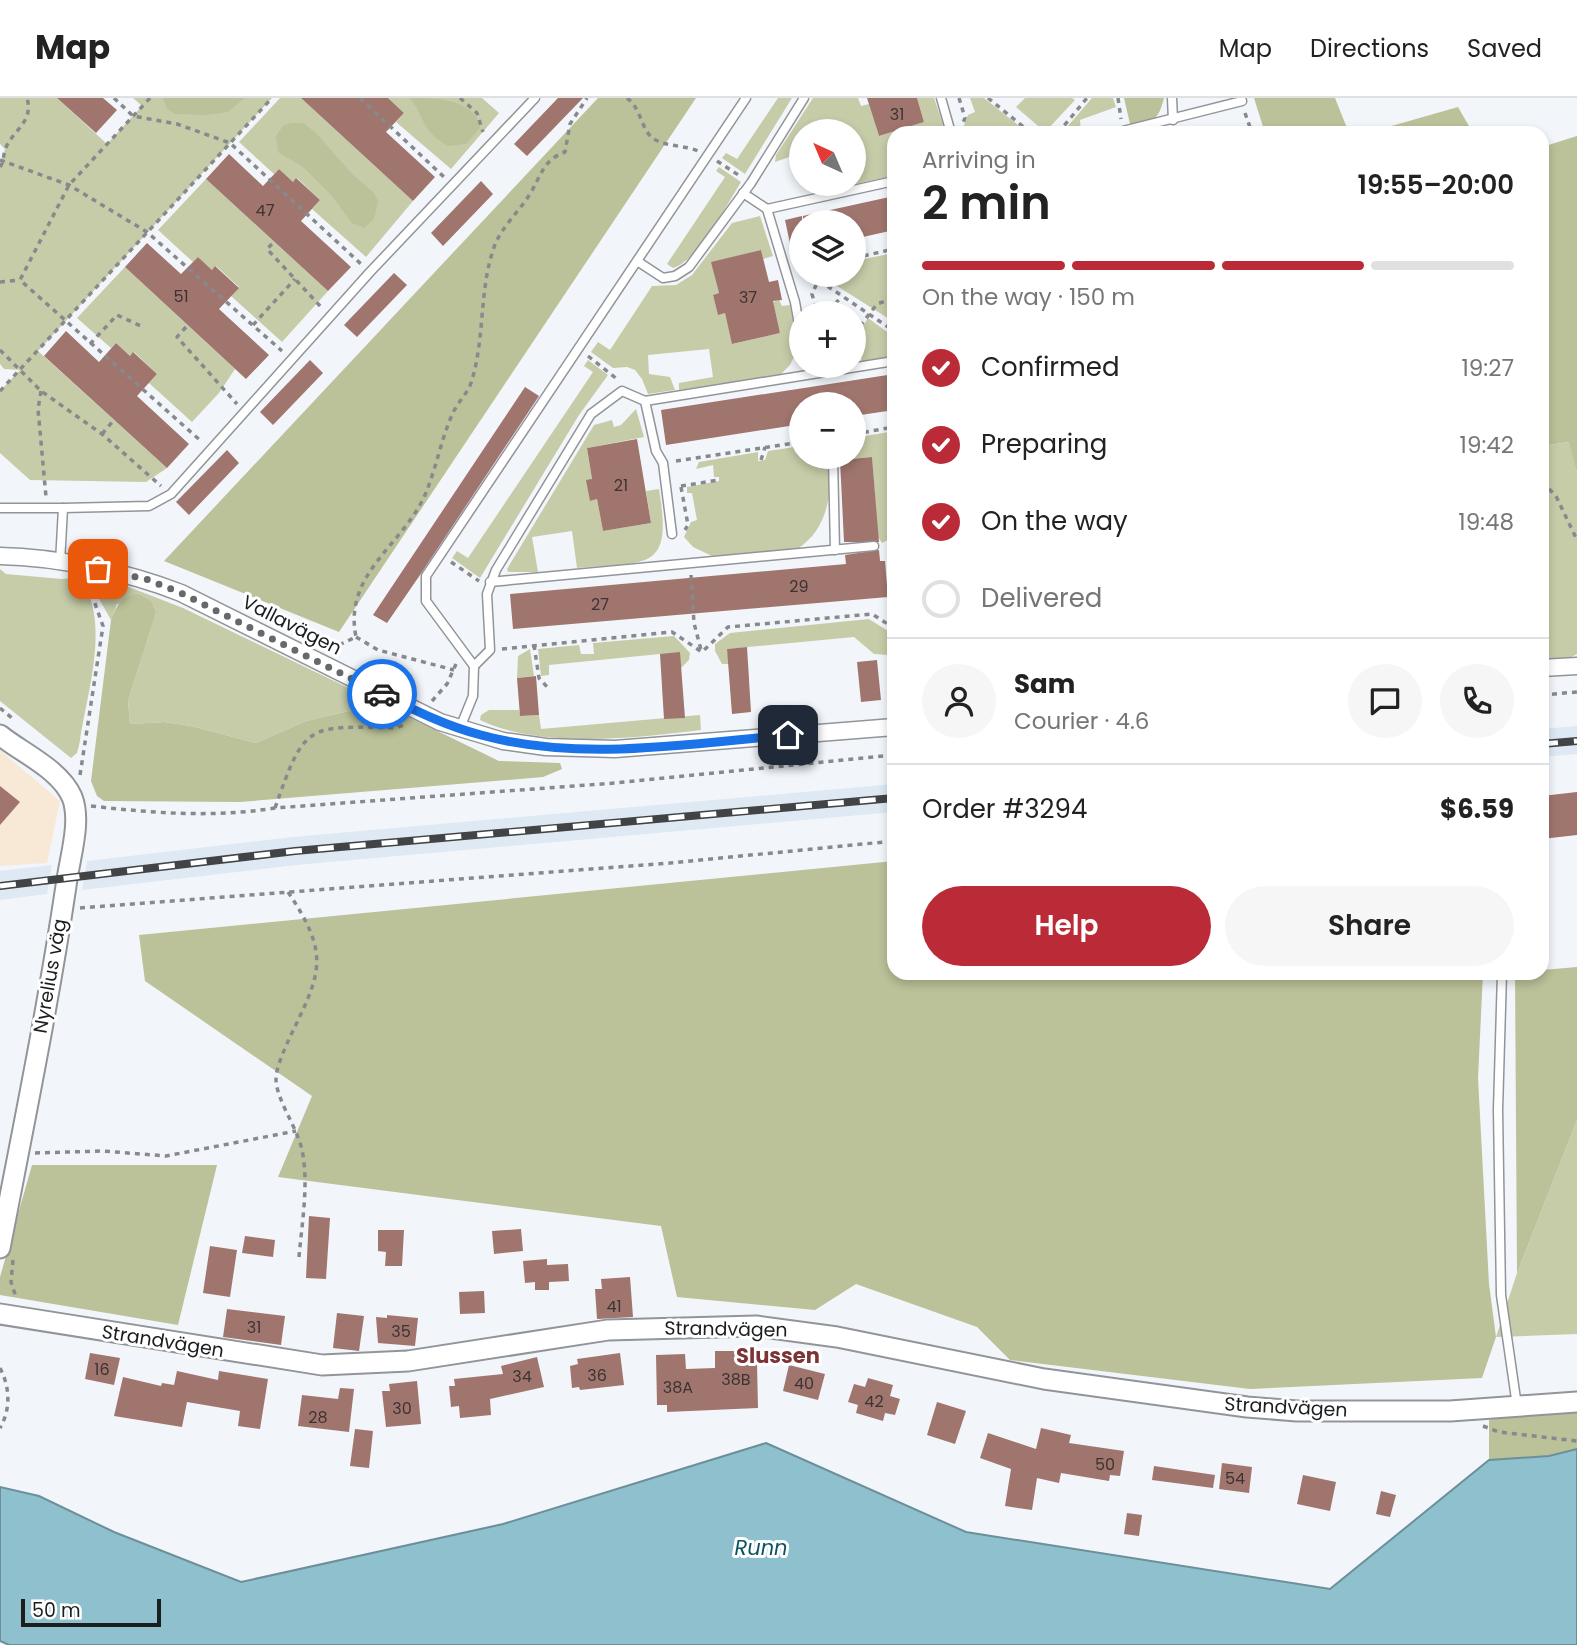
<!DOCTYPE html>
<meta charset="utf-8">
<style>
:root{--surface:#fff;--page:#f6f6f6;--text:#222;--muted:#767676;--line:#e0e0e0;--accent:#bb2b37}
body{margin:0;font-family:Poppins,sans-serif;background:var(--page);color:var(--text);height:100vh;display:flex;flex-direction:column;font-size:26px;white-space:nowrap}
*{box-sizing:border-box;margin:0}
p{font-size:23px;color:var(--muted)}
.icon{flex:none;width:38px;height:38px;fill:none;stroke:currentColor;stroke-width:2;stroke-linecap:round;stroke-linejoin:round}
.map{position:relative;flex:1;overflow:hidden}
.sheet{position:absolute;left:887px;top:28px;width:662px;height:854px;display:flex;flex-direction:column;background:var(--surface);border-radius:21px;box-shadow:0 4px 10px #0003}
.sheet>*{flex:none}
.needle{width:46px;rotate:316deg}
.buttons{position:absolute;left:789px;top:21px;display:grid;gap:14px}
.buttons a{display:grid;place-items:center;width:77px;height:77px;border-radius:50%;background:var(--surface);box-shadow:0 4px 10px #0003;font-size:35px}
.scale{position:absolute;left:21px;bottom:18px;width:140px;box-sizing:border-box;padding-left:7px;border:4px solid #1b1d1e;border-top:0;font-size:19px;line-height:24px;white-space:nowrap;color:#1b1d1e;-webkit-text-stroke:5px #fff;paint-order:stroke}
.pin{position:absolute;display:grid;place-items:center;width:60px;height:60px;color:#fff;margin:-30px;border-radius:14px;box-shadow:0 4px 10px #0006}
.courier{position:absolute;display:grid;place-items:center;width:70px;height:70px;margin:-35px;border:5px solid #1a73e8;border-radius:50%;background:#fff;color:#222;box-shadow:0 2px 9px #0007}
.headline em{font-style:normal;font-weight:600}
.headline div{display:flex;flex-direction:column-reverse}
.headline{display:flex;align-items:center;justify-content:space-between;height:119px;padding:0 35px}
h1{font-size:46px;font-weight:600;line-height:52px}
.bar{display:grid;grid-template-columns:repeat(4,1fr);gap:10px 7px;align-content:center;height:84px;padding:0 35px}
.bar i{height:9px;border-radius:5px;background:var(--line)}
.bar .on{background:var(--accent)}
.bar p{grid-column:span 4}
.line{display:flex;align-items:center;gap:18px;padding:0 35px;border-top:2px solid var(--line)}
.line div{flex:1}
.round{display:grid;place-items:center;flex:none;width:74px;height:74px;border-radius:37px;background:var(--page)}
ol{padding:0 35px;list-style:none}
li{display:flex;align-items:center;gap:21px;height:77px}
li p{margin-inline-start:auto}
li .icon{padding:7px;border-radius:50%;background:var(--accent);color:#fff;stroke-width:4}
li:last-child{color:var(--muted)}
li i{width:38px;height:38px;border:4px solid var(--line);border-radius:50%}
.cta{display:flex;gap:14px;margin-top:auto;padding:14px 35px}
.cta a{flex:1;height:80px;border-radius:42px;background:var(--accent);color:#fff;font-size:28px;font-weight:600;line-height:80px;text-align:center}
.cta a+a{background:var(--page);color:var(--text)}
header{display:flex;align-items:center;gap:42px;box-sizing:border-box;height:98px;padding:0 35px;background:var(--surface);border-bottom:2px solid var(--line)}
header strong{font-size:33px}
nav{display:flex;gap:38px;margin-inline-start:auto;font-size:24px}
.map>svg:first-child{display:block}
.built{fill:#dee9f3}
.industrial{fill:#f8e9d6}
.green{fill:#c6cca8}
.forest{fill:#bbc198}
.water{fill:#8ec0ce;stroke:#6c8f99;stroke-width:2}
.building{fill:#a0756e}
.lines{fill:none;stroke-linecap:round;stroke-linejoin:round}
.service-casing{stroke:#919599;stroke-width:11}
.minor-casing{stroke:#919599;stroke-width:19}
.tertiary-casing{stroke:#919599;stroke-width:23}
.path{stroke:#878a8d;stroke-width:3.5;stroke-dasharray:5 5;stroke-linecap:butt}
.service{stroke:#fff;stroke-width:8}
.minor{stroke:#fff;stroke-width:16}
.tertiary{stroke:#fff;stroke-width:19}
.rail-casing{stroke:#414345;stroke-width:8}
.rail{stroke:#fff;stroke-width:5;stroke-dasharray:16;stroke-linecap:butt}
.done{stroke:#66696b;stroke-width:7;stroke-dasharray:0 12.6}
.route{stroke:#1a73e8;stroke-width:9}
.labels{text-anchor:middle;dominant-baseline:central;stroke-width:6;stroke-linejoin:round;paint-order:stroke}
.number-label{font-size:16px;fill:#3c3332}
.street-label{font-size:19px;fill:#1b1d1e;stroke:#fff}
.neighbourhood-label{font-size:21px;font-weight:bold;fill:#7c3435;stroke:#fff}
.water-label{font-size:21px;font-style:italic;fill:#0b5362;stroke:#fff}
</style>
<header>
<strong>Map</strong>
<nav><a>Map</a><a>Directions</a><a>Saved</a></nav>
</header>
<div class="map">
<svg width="1577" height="1547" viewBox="0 0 1577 1547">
<rect width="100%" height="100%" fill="#f2f6fb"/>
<g class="built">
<path d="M1577,628V656L1542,659V631Z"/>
<path d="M894,686V714L296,767L82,792L87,763L293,739Z"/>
<path d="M52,767L47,796L0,802V773Z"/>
</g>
<path class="industrial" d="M0,652L60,703L47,765L0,768Z"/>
<g class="green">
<path d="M0,0H57L107,46L142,8L133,0H272L38,253L167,370L146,384L30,382L0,355V293L20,272L4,271L0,266V69L5,51L0,46Z"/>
<path d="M280,0H301L413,103L366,159L312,111L320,102L297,80L293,84L279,71L274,76L239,44Z"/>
<path d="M388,0H482L499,15L451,71L396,24L404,15Z"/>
<path d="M778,0H792L745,76L722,60L726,55L737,61Z"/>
<path d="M813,0H858L861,8L869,6L879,38L924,24L917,0H934L946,35H894V78L853,86L854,33H802L801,55L775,64L776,57Z"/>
<path d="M970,0H984L1028,35H961L968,17L975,14Z"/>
<path d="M1025,0H1072L1075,2L1045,34L1016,9Z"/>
<path d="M1092,0H1113L1116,9L1080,22L1081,35H1062Z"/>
<path d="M719,69L741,84C727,106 698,163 673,170L667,166L725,79L716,73Z"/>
<path d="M206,81L328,193L282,244L231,198L239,189L216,168L212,172L198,159L193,164L158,132Z"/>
<path d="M760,118L773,158L763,161L761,152L712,165L719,195L713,197L718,216L725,215L733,246L780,235L773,204L779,202L782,208L790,207L798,251L790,267L780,277L679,292V285L713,279L709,251L648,257L649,276L670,279L675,292L648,296L642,281L635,272L627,269L613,270L591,254L598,244L610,252L652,188L676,187L692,177L732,125Z"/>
<path d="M889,156L890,159H894V224L829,183L828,177H854V163Z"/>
<path d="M125,169L235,271L219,295L192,324L149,285L157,276L134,254L130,258L116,245L111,250L77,220Z"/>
<path d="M868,220L894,239V258L862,263L856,239Z"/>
<path d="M588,262L608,277L579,317L480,480L452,460L457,453L468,460L593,274L584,268Z"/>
<path d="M636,311L644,339L587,350L592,381L590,403L597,401L603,433L651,425L646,393L659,391C673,475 648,463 577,470L572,433L532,439L538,474H508L507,471L594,327L612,322L614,329L621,327Z"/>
<path d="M894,333V439L882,445L878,439L872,359L838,362L837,359H854V340Z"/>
<path d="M1570,344L1577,375V556L1566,562L1542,564V348Z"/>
<path d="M801,348L802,359H830C833,393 828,432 797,451L712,458L693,449L684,439L691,424L697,422L692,395H687V389L719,383V379H714L713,367L696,371L699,364L758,354V363L765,362L768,353Z"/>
<path d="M0,471L6,476L62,481L79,479C112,522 87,594 80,643L77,655L71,660L0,603Z"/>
<path d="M88,481L129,489L183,510L390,610L357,611L306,623L256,645L191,628L164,624L130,626L128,603L156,515L117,506L111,522Z"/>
<path d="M869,521L888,533L892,553L889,557L874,556L854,539L727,551L729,566H722L715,553V546L730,535Z"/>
<path d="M674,538L690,555L689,562L681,570L660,556L549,567V577L541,578L538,551L579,547L581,556H594L593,545Z"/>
<path d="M530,551L534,578L517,580L518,558Z"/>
<path d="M489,612H519L521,618L539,617L541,631L700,617L701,632C638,640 539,651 480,622L481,617Z"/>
<path d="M1577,1022V1236L1496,1239L1517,1175Z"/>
</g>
<g class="forest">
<path d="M163,0H245L228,14L207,17L175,16L167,11Z"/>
<path d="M410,0C434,0 475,0 480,30L466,46L448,48C422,33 426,22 410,0Z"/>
<path d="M598,0H696L339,534L164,463Z"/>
<path d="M1124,0H1164C1158,23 1154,24 1130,26Z"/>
<path d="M1254,0H1335L1349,35H1265Z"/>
<path d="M1458,9L1473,35H1367Z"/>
<path d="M291,25H303L315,34L353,77L374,95L378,103L374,121L364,130L352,125L332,98L303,69L278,54L276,38L283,28Z"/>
<path d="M1577,38V375L1569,344L1542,348V49Z"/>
<path d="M138,496L151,503L156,515L128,603L130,626L164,624L191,628L256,645L306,623L357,611L390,610L499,663L560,665L562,671L543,679L240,704L104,703L97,698L91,683L111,522C117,507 121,499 138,496Z"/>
<path d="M894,763V875H1483L1478,980L1489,1186L1496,1239L1482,1280L1250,1291L1010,1262L977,1229L856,1186L815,1212L677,1199L661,1128L278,1079L312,998L145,883L139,837Z"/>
<path d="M1577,869V1022L1517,1175L1515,875H1542V872Z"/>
<path d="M32,1067H217L178,1227L0,1197V1179Z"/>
<path d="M1577,1315V1351L1549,1358L1489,1362V1322L1512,1317Z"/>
</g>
<path class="water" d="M766,1345L966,1434L1330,1491L1489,1362L1549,1358L1577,1351V1547H9L0,1543V1389L39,1398L114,1434L241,1484L503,1426Z"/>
<g class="building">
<path d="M57,0H103L117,12L96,35Z"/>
<path d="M301,0H388L404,15L386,34L435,79L413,103Z"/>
<path d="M558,0H583L527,58L514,46Z"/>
<path d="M867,0H917L924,24L879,38Z"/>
<path d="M229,56L263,88L279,71L293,84L296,80L320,102L301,123L351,169L328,193L206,81Z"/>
<path d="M481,83L493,96L443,148L431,135Z"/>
<path d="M894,98V132L854,141V124H803V118Z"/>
<path d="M802,118V168L795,169L785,122Z"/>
<path d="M147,145L181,176L198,159L212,172L215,168L239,190L219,211L269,257L246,281L125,169Z"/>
<path d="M761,152L769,184L778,182L782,202L773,203L780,235L732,246L725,215L718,217L713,197L719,195L711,164Z"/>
<path d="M394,175L407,187L357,239L344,227Z"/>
<path d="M66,233L99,264L116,245L130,258L133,254L157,276L137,298L189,346L167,370L44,258Z"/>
<path d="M310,262L323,275L273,327L260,314Z"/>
<path d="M894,276V312L854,318V306H802V326L666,347L661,312Z"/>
<path d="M525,289L539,298L420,477L387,525L373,517Z"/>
<path d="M637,341L651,425L603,433L597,401L590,403L586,382L592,381L587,350Z"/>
<path d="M227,352L239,365L189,417L176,404Z"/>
<path d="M872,359L879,444H844L840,362Z"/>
<path d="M879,452L880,463H885L888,499L513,531L510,496L846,466L845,457Z"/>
<path d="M747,549L751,614L732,616L727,551Z"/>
<path d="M680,554L685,620L664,621L660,556Z"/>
<path d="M877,562L881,602L861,604L857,564Z"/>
<path d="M536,578L539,617L520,618L517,580Z"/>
<path d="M0,688L20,704L0,727Z"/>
<path d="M1577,694V737L1542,741V698Z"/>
<path d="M309,1118L330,1120L326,1181L306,1180Z"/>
<path d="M521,1131L523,1153L494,1156L492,1133Z"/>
<path d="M378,1132H404L402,1168H385L386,1154L378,1153Z"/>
<path d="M245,1138L275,1142L273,1159L242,1155Z"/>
<path d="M210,1148L237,1152L230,1199L203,1195Z"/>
<path d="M547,1161V1167L568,1166L569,1183L549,1184V1192H535V1184L525,1185L523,1163Z"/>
<path d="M630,1179L633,1219L597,1221L595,1191H602L601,1181Z"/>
<path d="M484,1193L485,1215L460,1216L459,1194Z"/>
<path d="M227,1211L285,1218L281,1247L223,1239Z"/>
<path d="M337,1215L364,1218L359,1253L333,1250Z"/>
<path d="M387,1217L418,1220L415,1248L378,1245L376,1219L387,1220Z"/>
<path d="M715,1253H752V1266H757L758,1310L667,1314V1307H657L656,1257L685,1256L686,1271L715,1270Z"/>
<path d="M90,1255L120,1260L114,1287L85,1281Z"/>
<path d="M620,1255L624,1287L580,1292L579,1289L572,1290L570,1268L578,1266L577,1261Z"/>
<path d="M537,1259L544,1289L490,1301L491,1317L460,1320L459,1308L451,1309L449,1288H455L454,1281L503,1276L501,1268Z"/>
<path d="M789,1267L825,1276L818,1302L783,1293Z"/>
<path d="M177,1273L218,1282L219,1273L268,1281L260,1331L238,1328L240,1313L187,1304L182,1329L114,1318L123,1279L161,1288L162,1285L174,1287Z"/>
<path d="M868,1280L893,1287L890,1298L900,1301L895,1317L885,1315L883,1323L856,1315L858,1307L848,1304L854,1286L865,1289Z"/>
<path d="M417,1283L421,1326L386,1329L382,1293H390L389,1286Z"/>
<path d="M340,1290L354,1291L349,1334L298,1328L302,1297L338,1301Z"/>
<path d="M937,1304L966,1313L955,1346L927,1337Z"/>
<path d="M1041,1330L1071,1337L1069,1345L1124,1353L1120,1378L1110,1377L1109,1383L1061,1375L1059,1385L1037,1380L1032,1412L1005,1408L1011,1371L980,1360L988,1335L1036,1351Z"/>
<path d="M355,1331L373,1333L369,1370L350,1368Z"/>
<path d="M1222,1365L1252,1369L1249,1395L1219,1391Z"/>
<path d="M1154,1368L1215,1377L1213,1390L1152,1382Z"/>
<path d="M1303,1377L1336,1384L1330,1413L1297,1406Z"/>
<path d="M1381,1393L1396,1397L1390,1419L1376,1416Z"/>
<path d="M1127,1415L1142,1417L1139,1438L1124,1436Z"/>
</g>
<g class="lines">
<g class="service-casing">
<g id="service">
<path d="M941,0L951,35"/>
<path d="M1172,0L1173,22"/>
<path d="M1115,35L1242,3L1241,0"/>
<path d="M743,95L767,111L795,204L802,244"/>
<path d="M767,111L894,83"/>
<path d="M637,163L663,180L675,178L689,169L751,85L804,0"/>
<path d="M645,303L894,263"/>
<path d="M833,359L835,452"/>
<path d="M0,410H63"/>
<path d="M60,465L63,410L149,408L171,396L370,174L535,0"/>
<path d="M490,484L874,448"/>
<path d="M474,568L490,552L487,496L496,472L591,316L622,293L645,303L656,353L663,365L672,436"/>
<path d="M460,630L473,598L474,568L426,503V478L746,0"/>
<path d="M1502,875L1498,1012L1501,1197L1517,1308"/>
</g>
</g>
<g class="minor-casing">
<g id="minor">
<path d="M0,458C57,459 128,474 181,495L440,624L503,643L546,649L615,651L894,629"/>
<path d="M1542,570L1577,568"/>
</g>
</g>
<g class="tertiary-casing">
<g id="tertiary">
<path d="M0,637C22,655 60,671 72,699C82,724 69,762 66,788C48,909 23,1030 0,1150"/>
<path d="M0,1216L322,1267L408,1263L608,1232L756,1228L837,1239L1044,1281L1247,1309L1297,1313H1450L1577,1304"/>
</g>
</g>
<g class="path">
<path d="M114,0L133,18L177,26L230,45L361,166"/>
<path d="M150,0L69,87L20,182L202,344"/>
<path d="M360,0L444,79"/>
<path d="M460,0L477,15L483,34"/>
<path d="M627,0C642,11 641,33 654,41C666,49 685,47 698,53"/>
<path d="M959,0L965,20L962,27"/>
<path d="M988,0L1031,35"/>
<path d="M1118,0L1121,21"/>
<path d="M1245,15L1252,35"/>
<path d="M1058,35L1087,0"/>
<path d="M0,62L69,87L147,134L282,253"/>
<path d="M717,63L740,78"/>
<path d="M0,69C4,63 3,59 5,52C12,32 34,25 27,0"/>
<path d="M272,146L267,151L321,209"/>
<path d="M854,160L894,151"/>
<path d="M811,177L894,233"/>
<path d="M0,184L20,182"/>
<path d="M816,210L812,196L818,183"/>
<path d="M817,215L816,210L835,206"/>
<path d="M838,215L835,206L842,198"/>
<path d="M253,227L295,181"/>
<path d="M186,229L177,239L237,306"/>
<path d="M854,236L877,206L894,200"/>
<path d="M854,243L857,258"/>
<path d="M90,246L117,217L143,229"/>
<path d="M0,252L41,293L102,336L161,388"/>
<path d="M588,258L617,281"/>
<path d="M0,293L272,0"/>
<path d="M41,293L38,311L46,399"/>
<path d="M102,336L113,323"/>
<path d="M854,336L894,329"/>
<path d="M761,362L765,349"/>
<path d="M676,363L802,344"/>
<path d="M1542,384L1556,398L1577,442"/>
<path d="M681,388L719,382"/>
<path d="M681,389L688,427L685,432"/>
<path d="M894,461V506"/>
<path d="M451,464L479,483"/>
<path d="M691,477L694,525L701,552"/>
<path d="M356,539L378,552L454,572"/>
<path d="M534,547L539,580L549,591"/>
<path d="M330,551L356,539C343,476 402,448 425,397C436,371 441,342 452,317C457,305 467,296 471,285C486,239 478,189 496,144C504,127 520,112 530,96C541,78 543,62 565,54L570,26L587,0"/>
<path d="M502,551L672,534L702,554L728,529L872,516L894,530"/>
<path d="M1542,597L1577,594"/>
<path d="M432,603L447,586L456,566"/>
<path d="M0,610L13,621"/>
<path d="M80,677L103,528L88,486"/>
<path d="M91,708C154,715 212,720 275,710L615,685L894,657"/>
<path d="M275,710C305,624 307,628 396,630L406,626"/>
<path d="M288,794C331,858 321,875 289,941C284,953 276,969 276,982C277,1003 297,1029 302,1052C309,1086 302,1124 299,1159"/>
<path d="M80,810L670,765L894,743"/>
<path d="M35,1055L103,1053L166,1058L296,1033"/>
<path d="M13,1162L11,1184L16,1199"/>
<path d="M0,1270C10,1289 11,1311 0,1330"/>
<path d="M1483,1328L1499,1334L1577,1343"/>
</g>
<use href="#service" class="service"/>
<use href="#minor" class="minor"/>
<use href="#tertiary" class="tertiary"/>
<g class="rail-casing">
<g id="rail">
<path d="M1542,646L1577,643"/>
<path d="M0,788L295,753L894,700"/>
</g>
</g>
<use href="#rail" class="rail"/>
</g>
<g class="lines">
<path class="done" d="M98,471L146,481L181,495L382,596"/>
<path class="route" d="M382,596C414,612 446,628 481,637C580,664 687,646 788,637"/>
</g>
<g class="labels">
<g class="number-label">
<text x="897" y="16">31</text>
<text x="265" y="112">47</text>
<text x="181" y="198">51</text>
<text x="748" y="199">37</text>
<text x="621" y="387">21</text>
<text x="799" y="488">29</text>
<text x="600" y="506">27</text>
<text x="614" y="1208">41</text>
<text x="254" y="1229">31</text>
<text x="401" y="1233">35</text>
<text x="102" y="1271">16</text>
<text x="597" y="1277">36</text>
<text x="522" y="1278">34</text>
<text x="736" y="1281">38B</text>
<text x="804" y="1285">40</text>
<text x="678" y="1289">38A</text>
<text x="874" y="1303">42</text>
<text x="402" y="1310">30</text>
<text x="318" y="1319">28</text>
<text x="1105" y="1366">50</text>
<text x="1235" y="1380">54</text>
</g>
<g class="street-label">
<text transform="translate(292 527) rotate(27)">Vallavägen</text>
<text transform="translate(50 878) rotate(-80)">Nyrelius väg</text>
<text transform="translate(726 1231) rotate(1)">Strandvägen</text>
<text transform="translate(163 1243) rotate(9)">Strandvägen</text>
<text transform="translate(1286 1309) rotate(3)">Strandvägen</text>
</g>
<g class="neighbourhood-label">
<text x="778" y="1257">Slussen</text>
</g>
<g class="water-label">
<text x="761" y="1449">Runn</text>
</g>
</g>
</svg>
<div class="buttons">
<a><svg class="needle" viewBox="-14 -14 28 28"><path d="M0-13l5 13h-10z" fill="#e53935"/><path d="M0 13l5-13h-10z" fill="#767676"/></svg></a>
<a><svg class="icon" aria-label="layers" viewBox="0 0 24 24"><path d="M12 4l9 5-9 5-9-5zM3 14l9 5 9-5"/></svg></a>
<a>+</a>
<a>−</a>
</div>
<div class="scale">50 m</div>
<div class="pin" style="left:98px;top:471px;background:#ea580c"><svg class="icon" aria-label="bag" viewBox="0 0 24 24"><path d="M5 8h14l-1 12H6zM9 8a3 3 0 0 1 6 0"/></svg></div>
<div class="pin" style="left:788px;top:637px;background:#1f2937"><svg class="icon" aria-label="home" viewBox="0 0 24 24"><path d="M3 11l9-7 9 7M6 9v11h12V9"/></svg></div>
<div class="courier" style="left:382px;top:596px"><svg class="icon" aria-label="car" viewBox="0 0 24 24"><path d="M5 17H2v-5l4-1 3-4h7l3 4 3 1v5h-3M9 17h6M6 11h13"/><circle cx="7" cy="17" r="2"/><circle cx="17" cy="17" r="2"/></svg></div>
<section class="sheet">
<div class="headline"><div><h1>2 min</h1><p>Arriving in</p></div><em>19:55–20:00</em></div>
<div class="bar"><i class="on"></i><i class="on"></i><i class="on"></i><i></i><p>On the way · 150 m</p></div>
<ol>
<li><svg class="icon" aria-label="check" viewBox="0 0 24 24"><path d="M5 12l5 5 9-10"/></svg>Confirmed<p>19:27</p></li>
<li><svg class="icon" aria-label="check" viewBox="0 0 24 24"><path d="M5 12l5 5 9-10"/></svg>Preparing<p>19:42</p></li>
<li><svg class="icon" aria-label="check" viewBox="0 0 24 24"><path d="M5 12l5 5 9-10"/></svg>On the way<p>19:48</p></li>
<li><i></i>Delivered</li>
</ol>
<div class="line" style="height:126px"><a class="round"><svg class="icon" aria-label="person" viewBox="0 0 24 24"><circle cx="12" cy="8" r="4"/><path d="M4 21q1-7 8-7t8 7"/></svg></a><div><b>Sam</b><p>Courier · 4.6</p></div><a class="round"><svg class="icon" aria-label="chat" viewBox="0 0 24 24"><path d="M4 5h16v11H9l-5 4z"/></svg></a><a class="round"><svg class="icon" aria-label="phone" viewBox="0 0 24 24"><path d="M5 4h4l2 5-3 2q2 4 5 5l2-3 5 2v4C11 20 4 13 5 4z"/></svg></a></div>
<div class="line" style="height:91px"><div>Order #3294</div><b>$6.59</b></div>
<div class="cta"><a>Help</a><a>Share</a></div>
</section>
</div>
